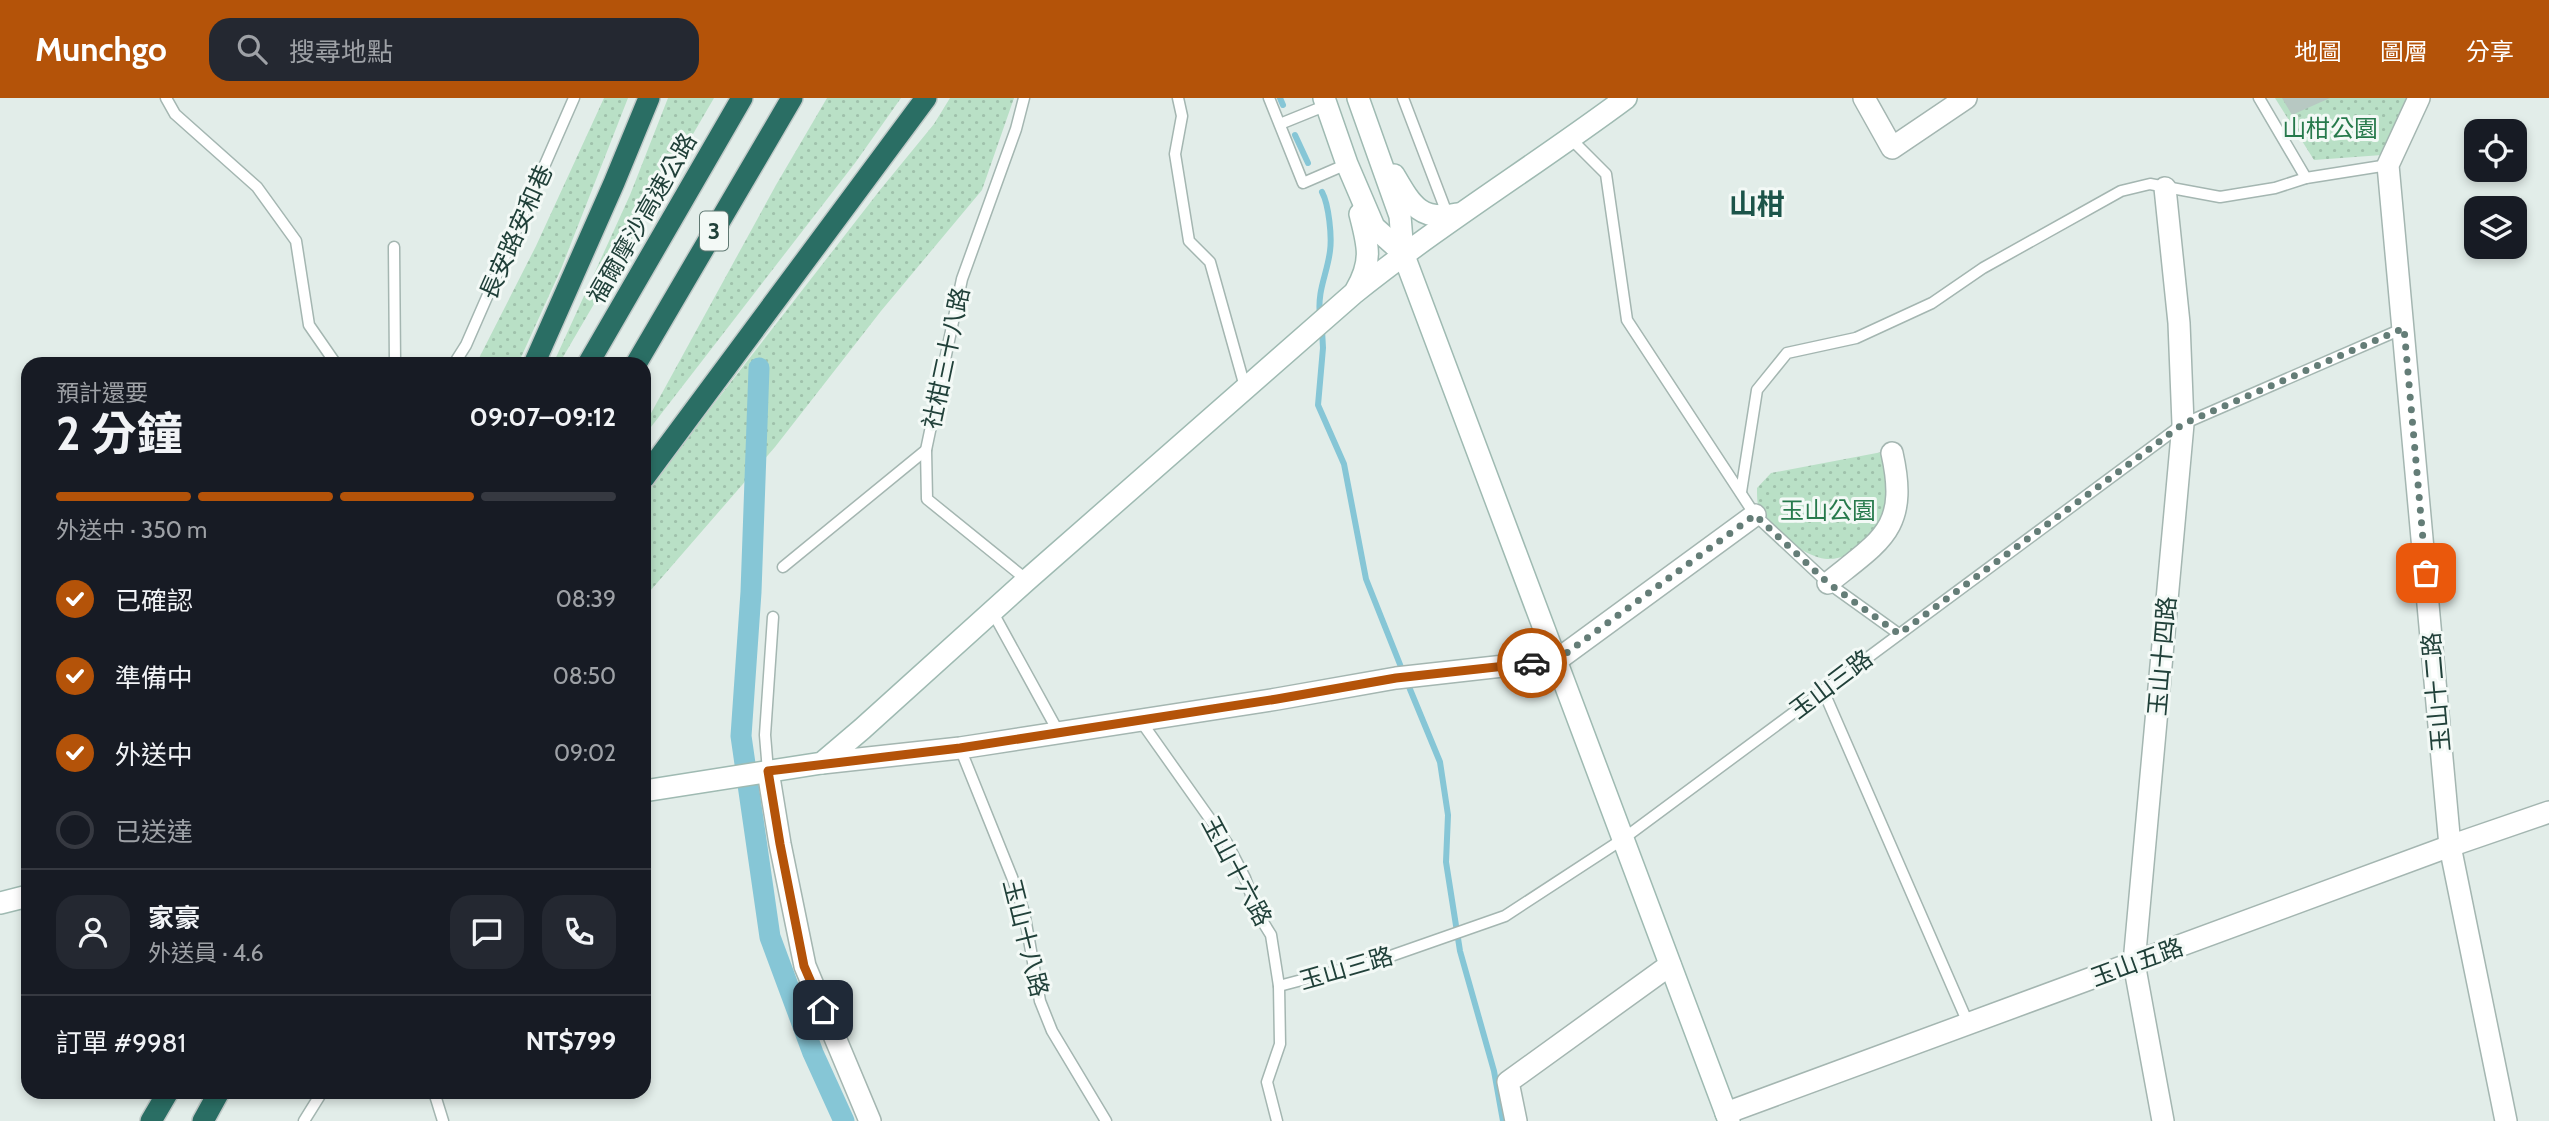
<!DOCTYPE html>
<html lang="zh-TW">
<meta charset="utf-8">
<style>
:root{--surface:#171b24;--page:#242831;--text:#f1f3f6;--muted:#9ea1a6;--line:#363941;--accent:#b45309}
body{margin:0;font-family:Cabin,"Noto Sans TC",sans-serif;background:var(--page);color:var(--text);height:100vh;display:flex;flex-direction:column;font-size:26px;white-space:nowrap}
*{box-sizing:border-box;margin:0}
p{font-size:23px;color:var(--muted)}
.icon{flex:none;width:38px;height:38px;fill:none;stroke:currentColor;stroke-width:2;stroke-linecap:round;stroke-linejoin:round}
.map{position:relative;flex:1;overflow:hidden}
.panel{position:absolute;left:21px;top:259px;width:630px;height:742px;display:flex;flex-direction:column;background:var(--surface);border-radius:21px;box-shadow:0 4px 10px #0003}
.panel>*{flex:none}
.buttons{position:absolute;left:2464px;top:21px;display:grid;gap:14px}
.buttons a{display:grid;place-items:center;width:63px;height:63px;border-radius:14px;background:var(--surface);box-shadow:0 4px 10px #0003;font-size:35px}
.pin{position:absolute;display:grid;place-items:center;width:60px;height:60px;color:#fff;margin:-30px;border-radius:14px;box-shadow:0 4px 10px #0006}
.courier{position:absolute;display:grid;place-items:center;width:70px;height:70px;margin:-35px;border:5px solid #b45309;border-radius:50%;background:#fff;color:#222;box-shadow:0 2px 9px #0007}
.overview em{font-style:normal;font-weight:700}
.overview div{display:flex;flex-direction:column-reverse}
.overview{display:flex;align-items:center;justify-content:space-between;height:119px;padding:0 35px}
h1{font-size:46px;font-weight:700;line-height:52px}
.bar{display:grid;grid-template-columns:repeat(4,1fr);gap:10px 7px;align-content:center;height:84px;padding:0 35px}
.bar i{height:9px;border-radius:5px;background:var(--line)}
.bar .active{background:var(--accent)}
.bar p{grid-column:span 4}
.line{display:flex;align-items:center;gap:18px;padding:0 35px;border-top:2px solid var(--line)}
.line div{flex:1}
.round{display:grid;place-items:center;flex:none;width:74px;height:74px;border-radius:21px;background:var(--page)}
ol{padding:0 35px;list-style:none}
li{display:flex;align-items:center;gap:21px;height:77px}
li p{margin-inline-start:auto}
li .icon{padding:7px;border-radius:50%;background:var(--accent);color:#fff;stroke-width:4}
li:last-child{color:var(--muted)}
li i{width:38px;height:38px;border:4px solid var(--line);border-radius:50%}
header{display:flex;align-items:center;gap:42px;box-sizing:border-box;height:98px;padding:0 35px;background:var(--accent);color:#fff}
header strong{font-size:33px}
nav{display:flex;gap:38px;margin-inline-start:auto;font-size:24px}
.search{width:490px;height:63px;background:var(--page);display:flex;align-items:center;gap:18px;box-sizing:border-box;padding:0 24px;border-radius:21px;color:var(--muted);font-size:26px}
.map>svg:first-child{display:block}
.green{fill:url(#green-dots)}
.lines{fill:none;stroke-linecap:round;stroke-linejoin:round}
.stream{stroke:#86c6d6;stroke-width:6}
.canal{stroke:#86c6d6;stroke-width:21}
.building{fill:#b7c8c2}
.lane-casing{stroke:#a4b6b1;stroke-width:13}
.street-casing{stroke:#a4b6b1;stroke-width:24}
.secondary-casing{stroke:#9fbab2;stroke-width:24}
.highway-casing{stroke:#c1cac8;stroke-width:24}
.lane{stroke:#fff;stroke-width:10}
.street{stroke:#fff;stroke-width:21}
.secondary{stroke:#fff;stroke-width:21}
.highway{stroke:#2a6e64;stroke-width:21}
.done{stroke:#647d77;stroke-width:7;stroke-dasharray:0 12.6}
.route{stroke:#b45309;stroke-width:9}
.labels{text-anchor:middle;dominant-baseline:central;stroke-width:6;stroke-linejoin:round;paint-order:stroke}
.shield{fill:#f3f9f6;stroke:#5f7872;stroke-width:2}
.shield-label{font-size:23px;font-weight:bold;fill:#204039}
.park-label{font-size:24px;fill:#277a4c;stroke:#f3f9f6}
.street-label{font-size:24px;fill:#204039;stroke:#f3f9f6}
.quarter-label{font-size:28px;font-weight:bold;fill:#1b5449;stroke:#f3f9f6}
</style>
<header>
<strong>Munchgo</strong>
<div class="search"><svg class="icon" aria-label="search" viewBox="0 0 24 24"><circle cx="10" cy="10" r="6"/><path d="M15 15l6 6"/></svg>搜尋地點</div>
<nav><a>地圖</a><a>圖層</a><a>分享</a></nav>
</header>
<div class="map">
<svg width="2549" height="1023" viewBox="0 0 2549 1023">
<defs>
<pattern id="green-dots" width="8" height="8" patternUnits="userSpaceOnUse" patternTransform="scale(1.75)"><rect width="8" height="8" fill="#b9e0c6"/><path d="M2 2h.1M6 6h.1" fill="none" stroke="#9fc1ab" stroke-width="1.8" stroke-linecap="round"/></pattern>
</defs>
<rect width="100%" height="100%" fill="#e2ede9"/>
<g class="green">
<path d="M604,0H628L561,171L518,266H476L536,148Z"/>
<path d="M668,0H714L559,266H553L630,97Z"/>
<path d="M827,0H901L855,65L644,338V328L776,87Z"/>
<path d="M950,0H1014L982,92L881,213L775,349L644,500V396L880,92L934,26Z"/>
<path d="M2275,0H2406L2382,57L2314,62Z"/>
<path d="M1882,354C1885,367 1892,388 1889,401C1882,427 1857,463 1827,461C1806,460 1767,430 1759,411C1757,405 1757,396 1757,390L1771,375Z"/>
</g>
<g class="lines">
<g class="stream">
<path d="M1280,0L1283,7"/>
<path d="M1295,37L1308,65"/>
<path d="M1320,218C1317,192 1327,177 1330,153C1332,139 1329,107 1322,94"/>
<path d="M1322,232L1323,250L1318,307L1344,366L1366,481L1403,574"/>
<path d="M1407,584L1440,664L1448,717L1446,764L1460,853L1494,973L1503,1023"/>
</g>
<path class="canal" d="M759,270L751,494L741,638L770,839L813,955L844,1023"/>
</g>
<path class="building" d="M2282,0H2330L2292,17Z"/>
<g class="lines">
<g class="lane-casing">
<g id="lane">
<path d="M166,0L175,16L257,89L296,143L309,227L336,266"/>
<path d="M1024,0L1016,31L962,181L926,352L927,401L1027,482"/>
<path d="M1178,0L1182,18L1175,56L1189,143L1210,164L1245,289"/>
<path d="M1269,0L1303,85L1347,66"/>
<path d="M1403,0L1448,118"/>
<path d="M2259,0L2306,80"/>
<path d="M1280,26L1327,7"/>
<path d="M1571,41L1606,76L1627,222L1755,417L1828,485L1899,536"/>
<path d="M394,149L395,266"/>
<path d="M454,266L466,247L574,0"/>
<path d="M1741,394L1757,292L1787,255L1856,240L1932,205L1983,170L2121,93L2150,86L2220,99L2275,90L2306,80L2388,67"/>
<path d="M783,469L926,352"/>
<path d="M992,513L1059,635"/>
<path d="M1823,592L1968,925"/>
<path d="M1140,622L1227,745L1245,780L1258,816L1271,837L1279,888L1280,946L1267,984L1277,1023"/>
<path d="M960,650L1012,779L1024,814L1040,903L1052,933L1106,1023"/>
<path d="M768,673L765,637L773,519"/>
<path d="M1279,888L1385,860L1505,818L1623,741L2183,326L2404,230"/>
<path d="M434,994L443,1023"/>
<path d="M304,1023L322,994"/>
</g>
</g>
<g class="street-casing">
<g id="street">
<path d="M1864,0L1892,50L1966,0"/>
<path d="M2419,0L2388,67L2450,748L2506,1023"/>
<path d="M1828,485C1881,442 1909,431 1892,355"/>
<path d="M822,665L960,650L1277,601L1396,580L1557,562L1755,417"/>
<path d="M768,673L780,746L805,868L870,1023"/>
<path d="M1726,1015L2450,748L2549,714"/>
<path d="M1516,1023L1508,984L1670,867"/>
<path d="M2163,1023L2134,865L2183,326L2179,225L2165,90"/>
</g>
</g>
<g class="secondary-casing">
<g id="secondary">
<path d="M1324,0L1347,66L1374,129L1403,155"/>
<path d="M1358,0L1400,118L1403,155L1729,1023"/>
<path d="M1394,77C1411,106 1420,124 1457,116"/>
<path d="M1356,192C1373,163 1368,147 1360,116"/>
<path d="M644,693L822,665L862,631L1027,482L1353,196C1440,126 1536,67 1626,0"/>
<path d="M0,805L28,798"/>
</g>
</g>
<g class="highway-casing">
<g id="highway">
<path d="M534,266L614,85L649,0"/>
<path d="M588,266L742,0"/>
<path d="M636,266L792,0"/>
<path d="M644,380L926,0"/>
<path d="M151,1023L168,994"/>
<path d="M203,1023L219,994"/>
</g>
</g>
<use href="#lane" class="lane"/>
<use href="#street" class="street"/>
<use href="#secondary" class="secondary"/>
<use href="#highway" class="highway"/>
</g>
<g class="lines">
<path class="done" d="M1532,565L1557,562L1755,417L1828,485L1899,536L2183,326L2404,230L2426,475"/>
<path class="route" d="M823,912L804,868L780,746L768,673L960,650L1277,601L1396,580L1532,565"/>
</g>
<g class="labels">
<rect class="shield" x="700" y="113.5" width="28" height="39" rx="5"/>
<g class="shield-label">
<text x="714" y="133">3</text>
</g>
<g class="park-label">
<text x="2330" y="30">山柑公園</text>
<text x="1828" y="412">玉山公園</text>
</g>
<g class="street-label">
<text transform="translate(642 120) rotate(-60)">福爾摩沙高速公路</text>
<text transform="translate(516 134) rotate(-66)">長安路安和巷</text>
<text transform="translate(946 260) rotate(-78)">社柑三十八路</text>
<text transform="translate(2162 558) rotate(-85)">玉山十四路</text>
<text transform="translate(1831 586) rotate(-37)">玉山三路</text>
<text transform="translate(2436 594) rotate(-95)">玉山十二路</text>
<text transform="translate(1237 773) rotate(62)">玉山十六路</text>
<text transform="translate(1026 840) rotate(76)">玉山十八路</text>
<text transform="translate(2137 864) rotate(-20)">玉山五路</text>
<text transform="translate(1346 870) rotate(-16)">玉山三路</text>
</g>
<g class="quarter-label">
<text x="1757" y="106">山柑</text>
</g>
</g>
</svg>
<div class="buttons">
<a><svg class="icon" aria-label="locate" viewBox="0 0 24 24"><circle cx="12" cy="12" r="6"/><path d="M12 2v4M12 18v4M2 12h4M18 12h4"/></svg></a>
<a><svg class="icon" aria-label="layers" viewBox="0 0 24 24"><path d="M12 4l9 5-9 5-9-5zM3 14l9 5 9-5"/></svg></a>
</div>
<div class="pin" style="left:2426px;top:475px;background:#ea580c"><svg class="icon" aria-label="bag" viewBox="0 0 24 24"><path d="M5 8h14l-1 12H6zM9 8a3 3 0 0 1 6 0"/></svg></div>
<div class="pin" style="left:823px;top:912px;background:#1f2937"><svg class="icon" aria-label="home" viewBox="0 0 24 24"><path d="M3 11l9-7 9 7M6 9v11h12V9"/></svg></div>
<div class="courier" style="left:1532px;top:565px"><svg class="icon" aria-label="car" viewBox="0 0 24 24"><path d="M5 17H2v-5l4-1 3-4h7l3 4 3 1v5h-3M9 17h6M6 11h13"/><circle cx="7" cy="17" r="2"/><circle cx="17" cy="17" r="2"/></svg></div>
<section class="panel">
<div class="overview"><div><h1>2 分鐘</h1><p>預計還要</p></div><em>09:07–09:12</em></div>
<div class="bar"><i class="active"></i><i class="active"></i><i class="active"></i><i></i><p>外送中 · 350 m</p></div>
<ol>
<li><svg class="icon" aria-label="check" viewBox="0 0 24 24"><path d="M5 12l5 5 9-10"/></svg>已確認<p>08:39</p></li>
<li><svg class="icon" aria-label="check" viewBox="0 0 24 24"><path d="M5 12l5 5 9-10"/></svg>準備中<p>08:50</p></li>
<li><svg class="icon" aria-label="check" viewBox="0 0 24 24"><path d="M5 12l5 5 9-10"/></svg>外送中<p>09:02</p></li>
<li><i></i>已送達</li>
</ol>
<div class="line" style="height:126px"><a class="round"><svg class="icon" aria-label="person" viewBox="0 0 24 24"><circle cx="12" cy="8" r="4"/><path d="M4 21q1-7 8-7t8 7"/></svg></a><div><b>家豪</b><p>外送員 · 4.6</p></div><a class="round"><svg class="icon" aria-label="chat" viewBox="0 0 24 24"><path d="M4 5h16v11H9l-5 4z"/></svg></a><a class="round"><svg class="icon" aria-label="phone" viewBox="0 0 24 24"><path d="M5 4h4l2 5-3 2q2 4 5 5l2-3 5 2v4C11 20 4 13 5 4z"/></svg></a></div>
<div class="line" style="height:91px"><div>訂單 #9981</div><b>NT$799</b></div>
</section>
</div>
